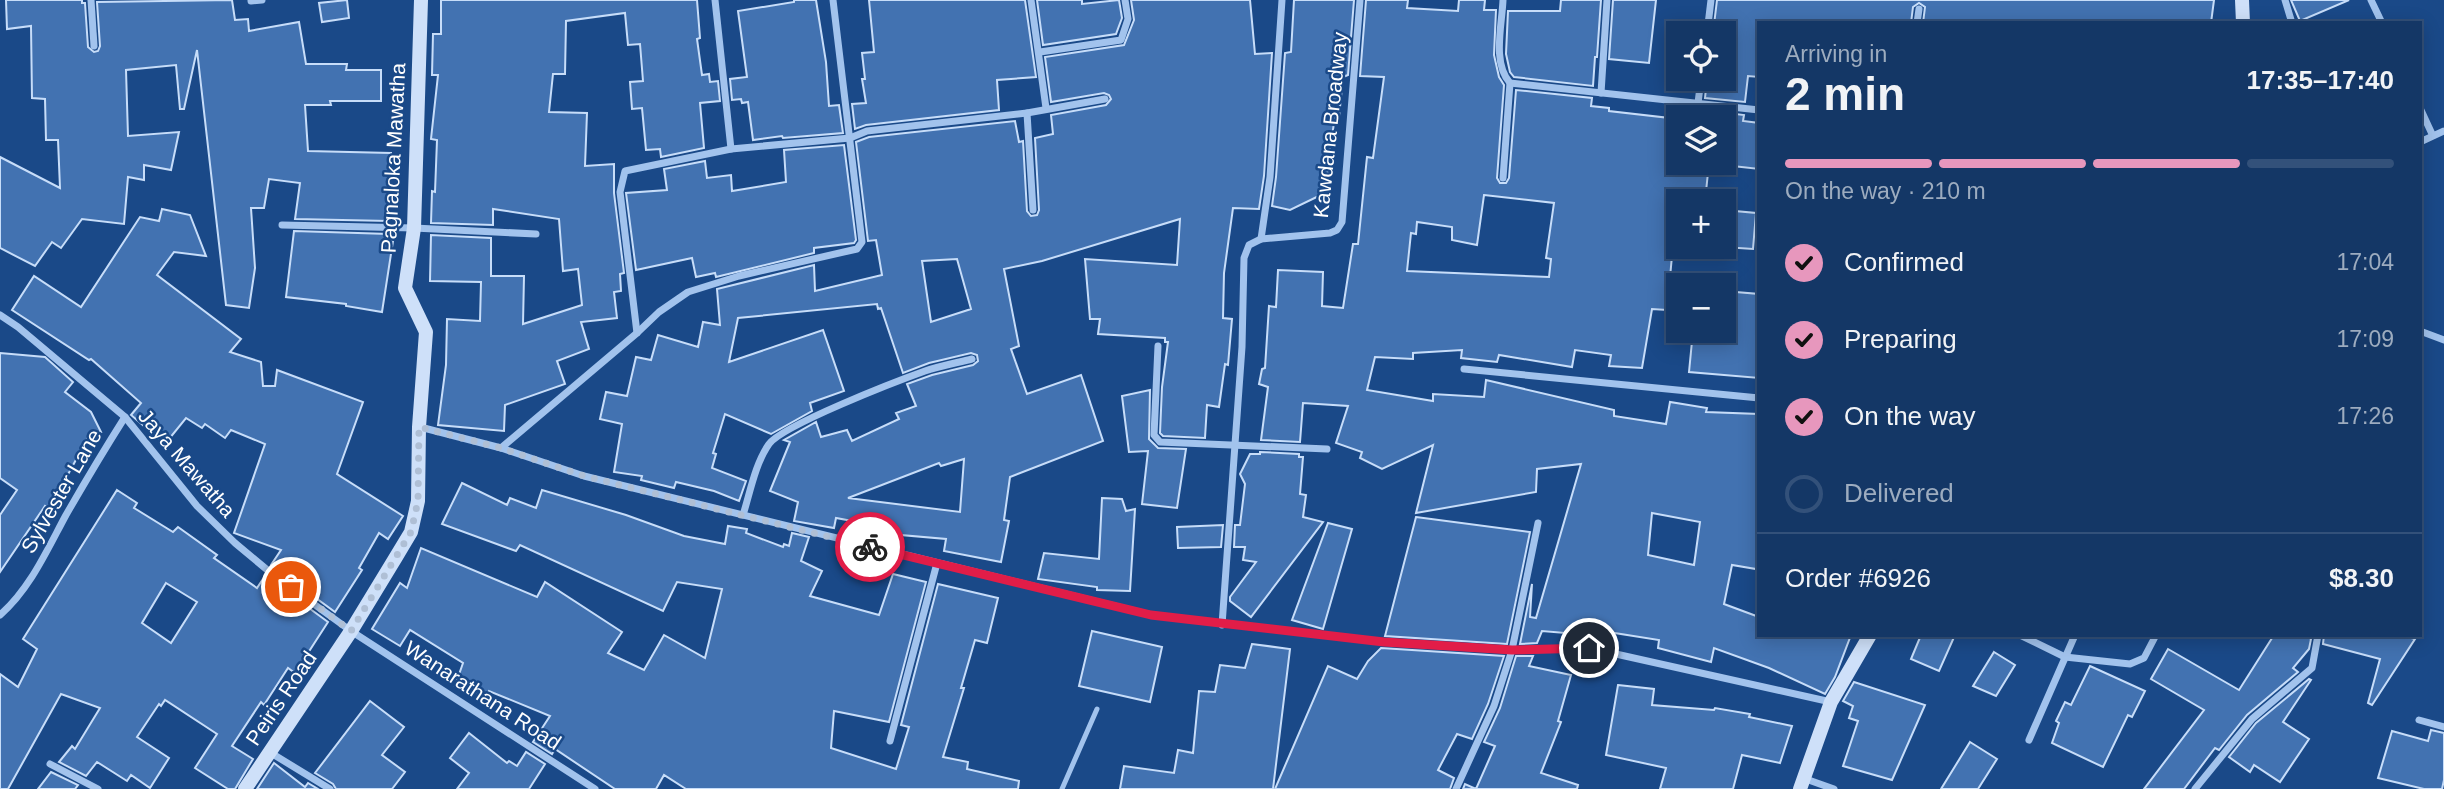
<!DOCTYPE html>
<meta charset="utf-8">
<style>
:root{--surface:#143766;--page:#21426f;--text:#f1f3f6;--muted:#9dacbf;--line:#33517a;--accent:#e797bd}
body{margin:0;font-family:Helvetica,sans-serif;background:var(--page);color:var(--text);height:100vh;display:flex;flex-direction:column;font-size:26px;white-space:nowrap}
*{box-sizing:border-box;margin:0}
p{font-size:23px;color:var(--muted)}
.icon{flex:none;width:38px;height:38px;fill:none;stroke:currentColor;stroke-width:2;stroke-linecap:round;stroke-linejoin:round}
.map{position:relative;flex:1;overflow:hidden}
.side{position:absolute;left:1757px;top:21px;width:665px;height:616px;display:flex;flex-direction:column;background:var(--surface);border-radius:0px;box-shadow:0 4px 18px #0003,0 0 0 2px var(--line)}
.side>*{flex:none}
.tools{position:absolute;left:1666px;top:21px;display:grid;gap:14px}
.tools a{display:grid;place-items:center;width:70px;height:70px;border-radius:0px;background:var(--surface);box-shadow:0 4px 18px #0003,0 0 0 2px var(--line);font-size:35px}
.pin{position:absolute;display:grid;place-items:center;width:60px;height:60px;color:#fff;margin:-30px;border:4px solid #fff;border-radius:50%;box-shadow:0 2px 7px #0007}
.courier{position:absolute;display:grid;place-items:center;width:70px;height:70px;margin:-35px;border:5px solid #e11d48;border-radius:50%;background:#fff;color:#222;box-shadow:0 2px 9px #0007}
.head em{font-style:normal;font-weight:700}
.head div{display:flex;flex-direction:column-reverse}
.head{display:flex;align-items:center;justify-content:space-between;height:119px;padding:0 28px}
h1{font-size:46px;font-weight:700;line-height:52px}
.bar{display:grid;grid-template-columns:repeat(4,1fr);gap:10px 7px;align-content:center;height:84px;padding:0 28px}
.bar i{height:9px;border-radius:5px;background:var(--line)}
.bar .on{background:var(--accent)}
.bar p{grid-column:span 4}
.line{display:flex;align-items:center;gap:18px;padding:0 28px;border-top:2px solid var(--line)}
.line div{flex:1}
ol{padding:0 28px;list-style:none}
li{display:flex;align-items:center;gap:21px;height:77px}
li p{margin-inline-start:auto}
li .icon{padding:7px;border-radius:50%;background:var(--accent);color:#111;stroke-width:4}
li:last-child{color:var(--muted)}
li i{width:38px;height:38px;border:4px solid var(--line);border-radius:50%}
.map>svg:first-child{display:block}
.building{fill:#4272b1;stroke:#c7ddf9;stroke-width:2;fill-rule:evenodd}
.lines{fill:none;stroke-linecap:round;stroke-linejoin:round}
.lane{stroke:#a2c3ed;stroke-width:5}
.street{stroke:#a2c3ed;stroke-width:7}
.secondary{stroke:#cee0f9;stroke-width:14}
.done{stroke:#afbfd5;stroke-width:7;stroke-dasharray:0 12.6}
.route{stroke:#e11d48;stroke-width:9}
.labels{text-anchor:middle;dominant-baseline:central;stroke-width:5;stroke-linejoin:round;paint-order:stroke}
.street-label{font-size:21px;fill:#fff;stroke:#1a4988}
</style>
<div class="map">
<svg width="2444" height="789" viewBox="0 0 2444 789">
<rect width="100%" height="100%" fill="#1a4988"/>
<g class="building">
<path d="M6,0H82V3H85L88,47L94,52L98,51L100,46L97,2L232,0L235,20L248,19L249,31L299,22L306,64H347L346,70H381V101H330L331,105H305L308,151L391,153L389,221L295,219L300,183L269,179L264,208H251L255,268L249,308L226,305L197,50L184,109H180L176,65L126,70L128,136L179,132L171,170L144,165V180L128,177L124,224L82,219L61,248L52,242L35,266L0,248V157L60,188L58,140H46L45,99L32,98L31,26L7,29Z"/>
<path d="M347,0L349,18L322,22L319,3Z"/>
<path d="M441,0H697L700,38L697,39L702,75L709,74L710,82L718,81L720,101L700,103L704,148L661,157L660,149L646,150L642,108L632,109L630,82L643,81L640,44L628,45L625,13L566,21L565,74H553L549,112L587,113L585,166L614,164V193L624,273L620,274L621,291L614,292L617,318L581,322L589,349L557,361L565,384L505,405L504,431L438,425L446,365L447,319L480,321L481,282L430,281L431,235L491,238V276H524L523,324L582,305L578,269L563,271L559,219L493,209V225L431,223L432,191L435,192L437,140L431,139L438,75H432L433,34H441Z"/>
<path d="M794,0H816L826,62L829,106L839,105L843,133L783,138L782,136L753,140L748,102L742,103L741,99L732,100L730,79L747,77L738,11L794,2Z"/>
<path d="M869,0H1025L1036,77L997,80L999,110L866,125L855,129L852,104L866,103L862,79H865L862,53L874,52Z"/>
<path d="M1037,0H1082V4L1119,0L1122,18L1116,34L1043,45Z"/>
<path d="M1131,0H1250L1255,54L1272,53L1264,176L1259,209L1233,208L1224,273L1223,318L1232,319L1228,365L1225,364L1219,407L1207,405L1205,438L1163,436L1160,433L1162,387L1168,342H1165V338L1098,334L1100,319H1090L1085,259L1177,265L1180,219L1042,261L1004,269L1019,346L1011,349L1027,394L1081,375L1103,441L1010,477L1004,520L1009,521L1001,562L944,551L946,539L878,533L879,526L836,518L834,528L794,521L798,502L770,491L790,442L784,440L816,422L821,437L847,430L852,441L899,419L896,413L916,406L907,384L932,375L973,365L978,361L977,355L971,353L929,363L903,373L881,308L878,309L877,304L738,318L729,362L823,330L844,391L810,403L812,411L771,434L725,414L713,453L716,454L712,468L746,481L739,501L714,491L676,482L674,488L641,480L642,476L614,472L622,424L600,419L606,392L627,396L636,357L651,360L658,335L698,347L703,322L720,325L717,289L814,265L815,291L882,275L876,240L868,241L856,142L869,137L1015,121L1019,142L1023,141L1027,211L1031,216L1037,215L1039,210L1035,138L1053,134L1051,115L1106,105L1111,99L1109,95L1104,93L1051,102L1045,57L1124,45L1134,20ZM957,259L971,309L931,322L922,261ZM964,459L960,512L848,498L939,463L941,466Z"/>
<path d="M1294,0H1354L1348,75L1343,77L1339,117H1335L1328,161L1327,192L1290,210L1272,206L1276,177L1285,53L1291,52Z"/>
<path d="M1366,0H1408L1407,8L1458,11L1459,0H1485L1484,10H1496L1494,55L1499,77L1504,85L1497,178L1500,183H1506L1509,178L1516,90L1592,98L1591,106L1609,108V111L1678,119V163H1709L1705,201H1678V246L1673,245L1667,310L1652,309L1642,368L1609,366L1611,355L1575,350L1572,367L1499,355L1497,362L1461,358L1462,350L1413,353V359L1375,357L1367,390L1433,401V394L1484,397L1486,380L1614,410V416L1666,424L1670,402L1707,408L1706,412L1759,414V550L1756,569L1732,565L1724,604L1759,617V635H1851L1835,677L1825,694L1769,668L1714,648L1711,662L1658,648L1659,640L1608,632V637L1579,628L1577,634L1542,631L1537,643L1520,644L1532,584L1530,617L1536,618L1581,464L1537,469L1536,492L1416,513L1433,445L1382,469L1360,458L1362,452L1336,443L1348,406L1303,403L1300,442L1261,440L1268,387L1259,384L1262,369L1265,368L1269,306L1276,307L1278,270L1323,272L1322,306L1343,308L1353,244H1358L1367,157L1373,158L1384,77L1360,76ZM1484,195L1554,203L1546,258L1551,259L1549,277L1407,271L1411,233L1416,234L1417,222L1452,227V240L1477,245ZM1652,513L1700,522L1694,565L1648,555Z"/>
<path d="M1561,0H1601L1597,57H1595L1593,86L1514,77L1510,72L1506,54L1508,11H1560Z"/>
<path d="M1613,0H1656L1649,63L1609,59Z"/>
<path d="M1717,0H2214L2211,23H1923L1925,7L1919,3L1913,7L1911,23H1759V77L1748,76L1745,102L1705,98L1707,79H1724V33H1713Z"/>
<path d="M2291,0H2349L2300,21Z"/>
<path d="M1704,110L1744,115L1743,121L1759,123V169L1724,165V117H1703Z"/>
<path d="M844,145L856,240L854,243L814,248V253L716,277L715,273L696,277L692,258L636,270L626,193L667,190L664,169L705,161L707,178L731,175L732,191L786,182L784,150Z"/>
<path d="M162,209L190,215L206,256L174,252L157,275L241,339L230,352L261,362L263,386H275L277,370L363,402L337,474L403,516L388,539L379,533L359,568L362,570L335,612L271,565L281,550L234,533L265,444L231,430L225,438L205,424L202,428L186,418L165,444L131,415L141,403L91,359L89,360L12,310L34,276L81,307L140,217L159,221Z"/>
<path d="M1724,210L1756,213L1753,249L1724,247Z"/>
<path d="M294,231L389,234V240L393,241L382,312L346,306V304L286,297Z"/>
<path d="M1724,291L1759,294V378L1689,372L1693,331H1724Z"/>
<path d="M0,353L45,357L73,382L65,392L91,412L101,432L90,434L65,480L72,486L54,512L45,506L0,572V515L17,490L0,478Z"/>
<path d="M1150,390L1149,439L1158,448L1186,449L1177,508L1142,504L1148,451L1129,452L1122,396Z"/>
<path d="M1260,452L1299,454V457H1303L1300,494L1306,495L1303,517L1323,522L1251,617L1230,601V597L1256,562L1243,560L1245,547H1234L1235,525H1240L1245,484L1240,474L1250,454H1260Z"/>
<path d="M462,483L507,505L510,498L536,508L542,490L626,515L684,536L725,544L728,526L747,529L746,533L783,547L784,544L789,546L792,533L809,537L801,561L822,571L810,596L879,615L893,574L926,582L889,722L834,711L831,748L896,769L909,727L901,725L938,584L998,598L987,643L975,640L961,688H964L943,757L968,762L967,769L1019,781L1018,789H686L664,775L656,789H615L555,749L552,754L533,742L550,716L489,691L487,697L455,686L463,663L410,630L400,646L372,629L400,583L407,588L421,548L537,597L545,582L622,632L608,653L644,670L664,635L705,658L722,589L677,582L663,611L520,545L516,551L442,524Z"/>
<path d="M117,490L137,503L134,508L173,532L178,527L217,555L214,558L257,588L265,576L328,622L295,673L288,668L264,705L261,702L232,746L253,759L235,789H228L195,768L217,734L165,700L161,706L159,704L137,737L169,758L150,788L131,775L127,781L97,762L86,776L59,762L72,746L75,749L100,708L61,694L8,789H0V674L18,687L37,649L23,639ZM166,583L197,602L171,643L142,623Z"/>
<path d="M1102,498L1122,499L1126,511L1135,509L1130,591L1097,590V587L1038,579L1044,553L1099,559Z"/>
<path d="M1416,517L1530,532L1507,644L1385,636Z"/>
<path d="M1328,523L1352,529L1323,629L1292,620Z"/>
<path d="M1223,525L1221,547L1178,548L1177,527Z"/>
<path d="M1092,631L1162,647L1150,702L1079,686Z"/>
<path d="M1921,635H1955L1939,671L1911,659Z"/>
<path d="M2274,635H2304L2311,639L2309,649L2293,668L2298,672L2247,715L2219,750L2215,748L2184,789H2144L2204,710L2151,679L2168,649L2239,690Z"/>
<path d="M2324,635H2400L2415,639L2372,705L2368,703L2380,659L2323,644Z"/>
<path d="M1252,644L1290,649L1273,789H1120L1124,766L1174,773L1178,750L1193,753L1199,691L1215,692L1220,665L1245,668Z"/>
<path d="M1381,648L1504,656L1488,704L1472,739L1457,734L1438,770L1454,778L1450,789H1275L1328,666L1357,679L1368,661Z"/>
<path d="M1994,652L2015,665L1996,696L1973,686Z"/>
<path d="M1516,656H1533L1529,666L1571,675L1558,721L1561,722L1541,773L1578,785L1577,789H1463L1465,784L1476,789L1495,746L1484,742L1500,708Z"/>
<path d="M2090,666L2145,691L2132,717L2128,715L2103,767L2052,743L2059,723L2056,721L2065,702L2071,705Z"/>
<path d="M2309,679L2311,680L2283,722L2309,739L2280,782L2254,765L2250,772L2229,757L2256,723Z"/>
<path d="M1854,682L1925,705L1892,780L1843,766L1858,721L1849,718L1853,706L1843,701Z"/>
<path d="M1618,685L1654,689L1652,705L1714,710L1715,708L1750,714L1749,717L1792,726L1780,763L1742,755L1733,789H1660L1666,768L1606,755Z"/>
<path d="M370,701L404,727L382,755L405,772L392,789H336L333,784L315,773Z"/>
<path d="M2431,730L2444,733V780L2442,789H2424L2378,778L2392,731L2428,741Z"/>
<path d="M469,733L507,763L509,761L517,766L526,752L545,764L529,789H457L469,773L450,758Z"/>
<path d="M1970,742L1997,759L1978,789H1941Z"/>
<path d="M274,763L305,787L308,783L318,789H257Z"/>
<path d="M51,772L78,785L75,789H38Z"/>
</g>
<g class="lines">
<path class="lane" d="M1062,789L1097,709"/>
<g class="street">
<path d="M91,0L94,46"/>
<path d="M715,0L731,149"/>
<path d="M1031,0L1046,108"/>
<path d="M1503,0C1502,25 1492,63 1510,83L1759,110"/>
<path d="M2285,0L2292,23"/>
<path d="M2371,0L2382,23"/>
<path d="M251,1L262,0"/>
<path d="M1917,23L1919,9"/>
<path d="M1707,33L1711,0"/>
<path d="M1040,52L1121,40L1128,19L1125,0"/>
<path d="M1601,93L1607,0"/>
<path d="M1698,103L1701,79"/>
<path d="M2420,108L2432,134"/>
<path d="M1027,113L1033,210"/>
<path d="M2420,142L2444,131"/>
<path d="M1503,178L1510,83"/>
<path d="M282,225L414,228L536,234"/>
<path d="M1261,239L1270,177L1282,0"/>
<path d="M0,315L18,327L125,417L197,506L235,543L271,573L351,631L595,789"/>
<path d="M2420,331L2444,340"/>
<path d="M637,333L620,192L625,171L731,149L850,138L867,131L1027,113L1105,99"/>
<path d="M1158,346L1154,435L1160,442L1327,449"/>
<path d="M1464,369L1759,398"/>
<path d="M420,427L501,448L584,476L1151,615L1384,642L1512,650L1589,648L1831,702"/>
<path d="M501,448L637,333L659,312L688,292L739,276L857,249L862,242L833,0"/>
<path d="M743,515C750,493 755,464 769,444C783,425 897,381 925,371C940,366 956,363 972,359"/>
<path d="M0,615C30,589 47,550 66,515C85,482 104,450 125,417"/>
<path d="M1222,625L1242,347L1244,258L1249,245L1261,239L1330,233L1337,230L1342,222L1360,0"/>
<path d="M2020,635L2065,657L2130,664L2144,658L2156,635"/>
<path d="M2419,720L2444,727"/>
<path d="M2029,740L2075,635"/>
<path d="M890,741L937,563"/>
<path d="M271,753L330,789"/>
<path d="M50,764L98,789"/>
<path d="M1803,778L1834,789"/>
<path d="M1456,789L1494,706L1512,650L1538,523"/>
<path d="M2195,789L2252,719L2312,668L2318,635"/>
</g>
<g class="secondary">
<path d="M2242,0L2243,23"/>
<path d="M245,789L351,631L396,557L411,532L418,501L419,427L426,332L405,288L414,228L421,0"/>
<path d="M1800,789L1831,702L1870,635"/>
</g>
</g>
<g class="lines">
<path class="done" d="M291,587L351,631L411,532L418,501L419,427L501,448L584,476L870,547"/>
<path class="route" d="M870,547L1151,615L1384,642L1512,650L1589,648"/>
</g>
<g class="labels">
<g class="street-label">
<text transform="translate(1330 125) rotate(-84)">Kawdana Broadway</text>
<text transform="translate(393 158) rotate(-87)">Pagnaloka Mawatha</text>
<text transform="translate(187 463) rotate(49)">Jaya Mawatha</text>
<text transform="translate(61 491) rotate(-60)">Sylvester Lane</text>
<text transform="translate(483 695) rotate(33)">Wanarathana Road</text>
<text transform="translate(281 698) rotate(-56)">Peiris Road</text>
</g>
</g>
</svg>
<div class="tools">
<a><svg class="icon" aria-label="locate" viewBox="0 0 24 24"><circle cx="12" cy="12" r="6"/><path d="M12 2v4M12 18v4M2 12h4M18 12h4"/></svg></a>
<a><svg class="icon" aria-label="layers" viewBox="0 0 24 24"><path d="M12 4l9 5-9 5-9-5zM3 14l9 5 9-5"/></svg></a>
<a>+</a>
<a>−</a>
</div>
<div class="pin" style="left:291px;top:587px;background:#ea580c"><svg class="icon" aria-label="bag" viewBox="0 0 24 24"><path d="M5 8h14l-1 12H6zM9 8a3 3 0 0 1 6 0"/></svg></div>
<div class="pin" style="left:1589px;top:648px;background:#1f2937"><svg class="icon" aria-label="home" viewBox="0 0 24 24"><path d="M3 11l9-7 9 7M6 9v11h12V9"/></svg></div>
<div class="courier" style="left:870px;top:547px"><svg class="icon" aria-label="bike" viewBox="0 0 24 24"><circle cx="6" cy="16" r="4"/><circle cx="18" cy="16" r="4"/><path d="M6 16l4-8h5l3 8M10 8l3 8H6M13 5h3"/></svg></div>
<section class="side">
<div class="head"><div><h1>2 min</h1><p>Arriving in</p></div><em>17:35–17:40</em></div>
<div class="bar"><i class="on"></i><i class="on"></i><i class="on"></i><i></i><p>On the way · 210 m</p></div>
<ol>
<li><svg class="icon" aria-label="check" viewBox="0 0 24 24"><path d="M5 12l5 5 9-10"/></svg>Confirmed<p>17:04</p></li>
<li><svg class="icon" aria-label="check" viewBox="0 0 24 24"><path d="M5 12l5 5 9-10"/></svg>Preparing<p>17:09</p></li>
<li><svg class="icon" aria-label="check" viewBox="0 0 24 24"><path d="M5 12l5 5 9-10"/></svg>On the way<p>17:26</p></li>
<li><i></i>Delivered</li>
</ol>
<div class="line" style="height:91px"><div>Order #6926</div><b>$8.30</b></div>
</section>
</div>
